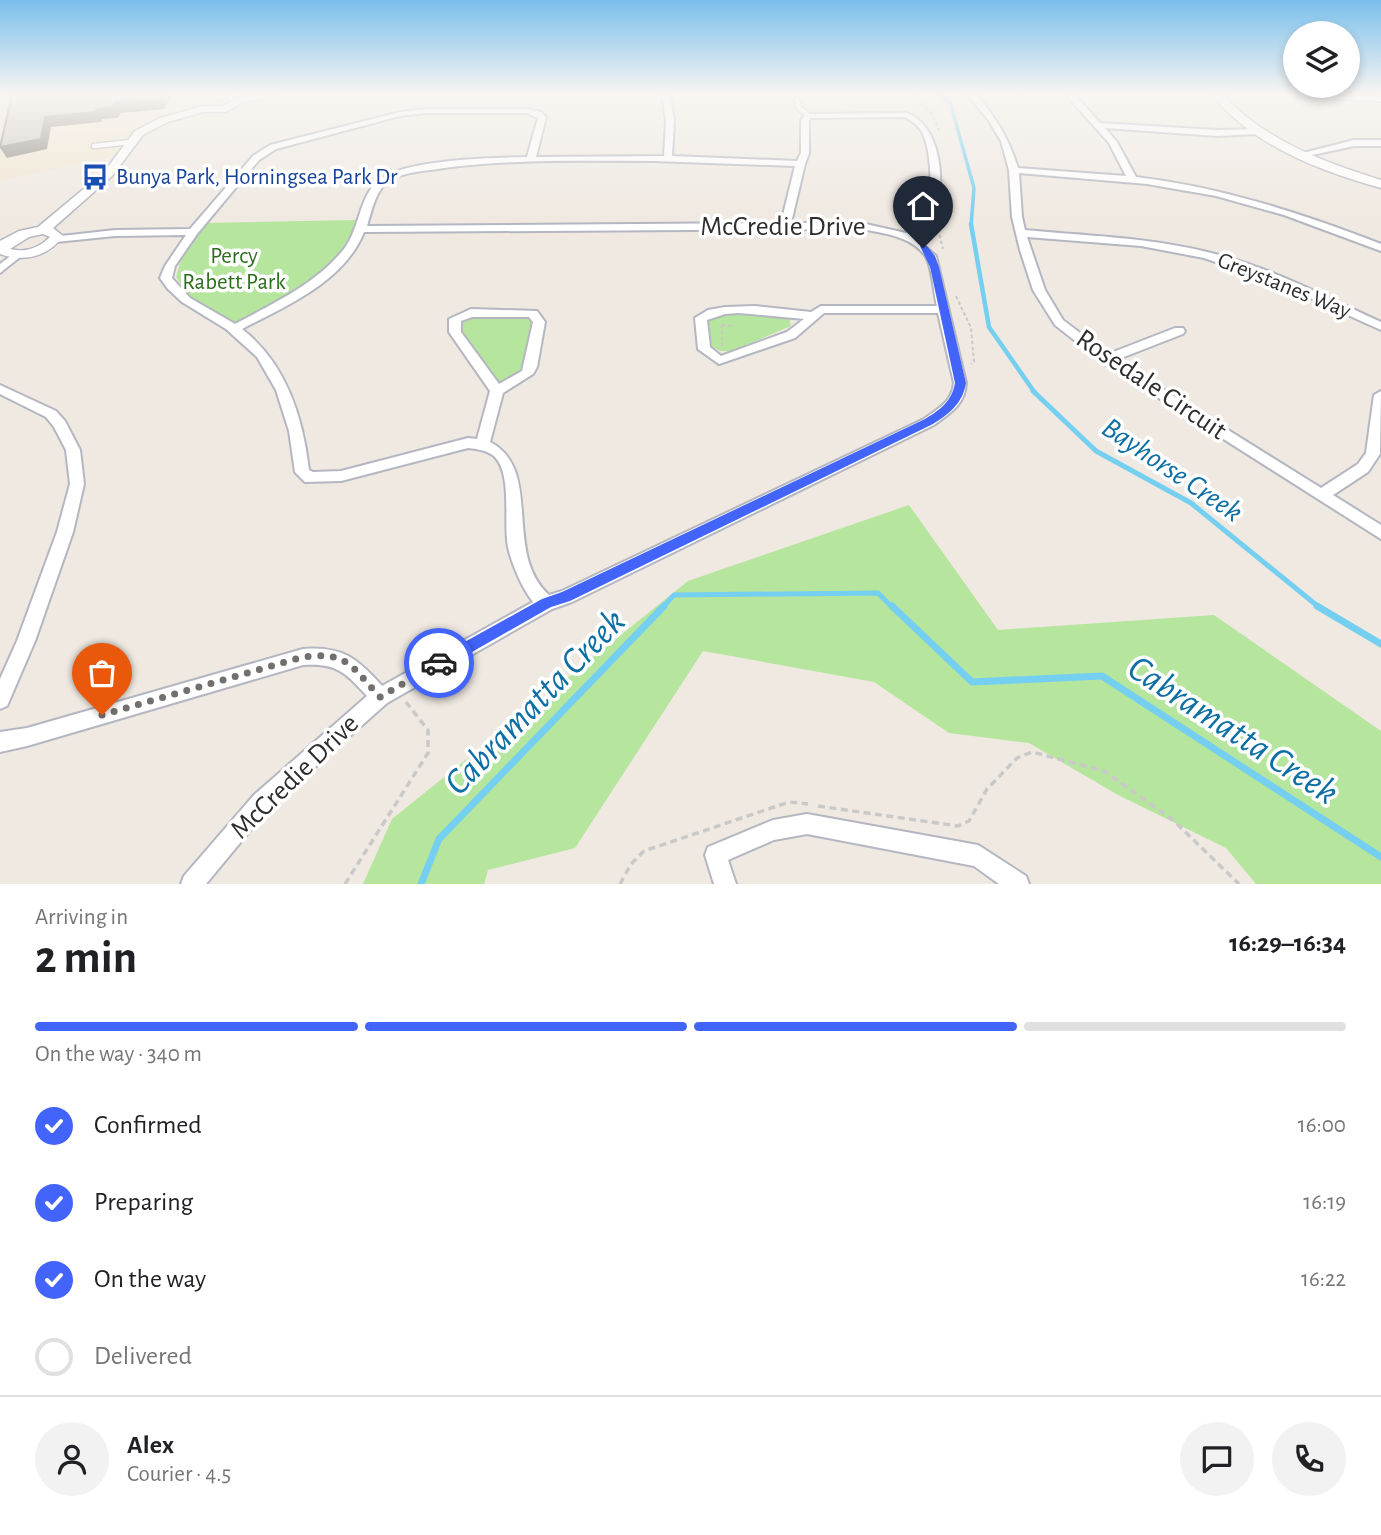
<!DOCTYPE html>
<meta charset="utf-8">
<style>
:root{--surface:#fff;--page:#f2f2f2;--text:#202124;--muted:#757577;--line:#e0e0e0;--accent:#4264fb}
body{margin:0;font-family:"Alegreya Sans",sans-serif;background:var(--page);color:var(--text);height:100vh;display:flex;flex-direction:column;font-size:26px;white-space:nowrap}
*{box-sizing:border-box;margin:0}
p{font-size:23px;color:var(--muted)}
.icon{flex:none;width:38px;height:38px;fill:none;stroke:currentColor;stroke-width:2;stroke-linecap:round;stroke-linejoin:round}
.map{position:relative;height:884px;overflow:hidden}
.sheet{display:flex;flex-direction:column;background:var(--surface);flex:1}
.sheet>*{flex:none}
.controls{position:absolute;left:1283px;top:21px;display:grid;gap:14px}
.controls a{display:grid;place-items:center;width:77px;height:77px;border-radius:50%;background:var(--surface);box-shadow:0 4px 10px #0003;font-size:35px}
.pin{position:absolute;display:grid;place-items:center;width:60px;height:60px;color:#fff;margin:-72px -30px;border-radius:50% 50% 50% 0;rotate:-45deg;box-shadow:0 0 7px #0007}
.pin .icon{rotate:45deg}
.courier{position:absolute;display:grid;place-items:center;width:70px;height:70px;margin:-35px;border:5px solid #4264fb;border-radius:50%;background:#fff;color:#222;box-shadow:0 2px 9px #0007}
.overview em{font-style:normal;font-weight:600}
.overview div{display:flex;flex-direction:column-reverse}
.overview{display:flex;align-items:center;justify-content:space-between;height:119px;padding:0 35px}
h1{font-size:46px;font-weight:600;line-height:52px}
.bar{display:grid;grid-template-columns:repeat(4,1fr);gap:10px 7px;align-content:center;height:84px;padding:0 35px}
.bar i{height:9px;border-radius:5px;background:var(--line)}
.bar .selected{background:var(--accent)}
.bar p{grid-column:span 4}
.line{display:flex;align-items:center;gap:18px;padding:0 35px;border-top:2px solid var(--line)}
.line div{flex:1}
.round{display:grid;place-items:center;flex:none;width:74px;height:74px;border-radius:37px;background:var(--page)}
ol{padding:0 35px;list-style:none}
li{display:flex;align-items:center;gap:21px;height:77px}
li p{margin-inline-start:auto}
li .icon{padding:7px;border-radius:50%;background:var(--accent);color:#fff;stroke-width:4}
li:last-child{color:var(--muted)}
li i{width:38px;height:38px;border:4px solid var(--line);border-radius:50%}
.map>svg:first-child{display:block}
.education{fill:#f0e6d1}
.green{fill:#b6e59e}
.lines{fill:none;stroke-linecap:round;stroke-linejoin:round}
.stream-far3{stroke:#75cff0;stroke-width:3.5}
.stream-far2{stroke:#75cff0;stroke-width:4.5}
.stream-far1{stroke:#75cff0;stroke-width:5}
.stream{stroke:#75cff0;stroke-width:7}
.service-casing{stroke:#b4b7c1;stroke-width:7}
.minor-casing{stroke:#b4b7c1;stroke-width:4}
.tertiary-casing{stroke:#b4b7c1;stroke-width:3}
.path-far1{stroke:#c9c9c9;stroke-width:2;stroke-dasharray:3.5 2.5;stroke-linecap:butt}
.path{stroke:#c9c9c9;stroke-width:3.5;stroke-dasharray:7 4.5;stroke-linecap:butt}
.service{stroke:#fff;stroke-width:4.5}
.minor{fill:#fff;fill-rule:evenodd}
.tertiary{fill:#fff;fill-rule:evenodd}
.shaded-wall{fill:#8e8b86}
.building{fill:#cbc7bf;stroke:#8e8b86;stroke-width:2}
.route{fill:#4264fb}
.done{stroke:#726f6d;stroke-width:7;stroke-dasharray:0 12.6}
.labels{text-anchor:middle;dominant-baseline:central;stroke-width:7;stroke-linejoin:round;paint-order:stroke}
.far-transit-label{font-size:23px;fill:#164399;stroke:#fff;text-anchor:start}
.far-park-label{font-size:23px;fill:#2c6e1b;stroke:#fff}
.far-street-label{font-size:23px;fill:#2e2e2e;stroke:#fff}
.street-label{font-size:28px;fill:#2e2e2e;stroke:#fff}
.water-label{font-size:30px;font-style:italic;fill:#0d6fa3;stroke:#fff}
.near-water-label{font-size:37px;font-style:italic;fill:#0d6fa3;stroke:#fff}
</style>
<div class="map">
<svg width="1381" height="884" viewBox="0 0 1381 884">
<rect width="100%" height="100%" fill="#efe9e1"/>
<path class="education" d="M0,95H221L202,106L146,128L122,154L0,181Z"/>
<g class="green">
<path d="M355,220C342,274 279,299 236,324L190,297L176,277L182,256L207,223Z"/>
<path d="M721,313L777,314L789,317L791,326L732,351H720L711,346L706,326L709,319Z"/>
<path d="M476,316H528L534,320L524,369L498,384L460,330L463,321Z"/>
<path d="M909,505L998,630L1214,615L1381,731V884H1256L1226,848L1118,795L1029,743L949,733L874,682L703,651L575,848L488,870L484,884H363L392,819L688,581Z"/>
</g>
<g class="lines">
<path class="stream-far3" d="M940,95L950,102L974,188L971,226"/>
<path class="stream-far2" d="M971,224L989,327L1035,393"/>
<g class="stream-far1">
<path d="M1033,391L1096,451L1191,503L1320,608"/>
<path d="M662,608L674,595L878,593L893,608"/>
</g>
<g class="stream">
<path d="M892,606L972,682L1102,676L1381,857"/>
<path d="M1317,606L1381,644"/>
<path d="M421,884L439,839L664,606"/>
</g>
<g class="service-casing">
<g id="service">
<path d="M797,100L799,108L809,116"/>
<path d="M94,146L131,142"/>
</g>
</g>
<g class="minor-casing">
<g id="minor">
<path d="M662,95H670L674,120L672,156L797,161L801,153V120L806,114L907,113C942,126 947,188 933,219C929,227 921,232 914,237L936,256L966,383C965,405 950,413 934,425L572,602L552,609L387,703L268,809L206,884H181L184,876L254,795L367,696C345,672 337,663 303,665L27,746L0,752V732L27,728L303,649C342,646 357,658 382,686L533,602C522,588 512,565 508,547C503,523 513,474 494,456C486,450 477,449 468,448L341,481L305,482L295,472L289,431L276,390L257,357L226,329L182,302L168,289L160,278L165,266L186,235L115,236L56,242L51,239L52,237L115,230L190,229L253,156L270,145L400,112L427,109H527L541,112L546,117L536,157L664,156L666,120ZM427,113H527L538,118L527,157C490,158 418,159 385,176C359,189 361,228 344,249C316,284 274,303 235,324L190,298L172,278L175,266L197,234L259,160L276,149L400,116ZM905,117C912,121 918,125 922,132C932,151 934,200 923,219C919,225 911,229 906,233L861,223H791L805,164L809,153V121L811,118ZM654,161L795,166L781,223L367,226C372,210 376,188 391,180C407,171 427,171 444,168C513,159 584,161 654,161ZM861,229C882,233 913,236 926,257C932,267 934,294 937,306H821L811,312L755,306L725,307L708,310L695,318L698,349L719,364L795,338L824,313H938L954,383C952,402 939,408 924,419L562,591L549,595C502,553 544,470 490,442L503,393L533,374L537,367L545,322L537,311L471,309L449,319V332L490,391L477,439L468,438L341,471L313,472L309,470C303,417 286,363 242,329C286,306 344,282 364,232ZM739,313L804,319L787,332L721,356L710,347L707,320L725,314ZM472,317H529L533,322L522,371L499,384L461,332V321Z"/>
<path d="M968,95H977C997,120 1008,137 1018,168L1126,176L1109,143L1066,95H1075L1100,123L1217,130L1260,129V133L1257,134L1217,136L1105,128L1117,142L1136,177C1221,187 1301,213 1381,244V251L1284,215L1216,196L1147,184L1019,173L1022,217L1025,230C1086,236 1147,237 1207,252C1268,266 1324,296 1381,322V330L1279,284L1204,258L1141,246L1027,237L1045,290L1063,320L1108,354L1175,328H1183L1185,331L1183,334L1116,360L1321,488L1358,464L1366,453L1374,395L1381,391L1380,454L1368,472L1333,495L1381,525V539L1102,362L1055,325L1033,290L1020,250L1012,217L1009,170L1001,141L989,121Z"/>
<path d="M1294,95L1381,97V101L1298,97Z"/>
<path d="M1354,140H1381V146H1354L1303,157L1299,154Z"/>
<path d="M16,252L20,253V257L0,273V264Z"/>
<path d="M0,385L56,411L65,421L80,450L84,484L73,532L35,641L7,706L0,709V679L17,641L57,532L70,484L66,450L54,427L46,417L0,394Z"/>
<path d="M807,814L978,845L1026,876L1029,884H999L974,866L807,834L774,840L728,860L736,884H714L705,855L708,847L773,820Z"/>
</g>
</g>
<g class="tertiary-casing">
<g id="tertiary">
<path d="M216,95H226V98L217,100Z"/>
<path d="M253,95H278L241,103L226,112H203L168,122L143,135L112,176L53,228L63,236C49,256 24,263 0,254V241L19,231L38,227L104,172L135,131L160,118L203,106H224L234,99ZM43,234L50,237C39,248 25,253 10,249L29,237Z"/>
<path d="M1212,95H1223C1266,141 1323,162 1381,180V188C1319,171 1254,146 1212,95Z"/>
</g>
</g>
<g class="path-far1">
<path d="M913,95L933,115L939,131"/>
<path d="M938,229L943,249"/>
<path d="M956,296L971,328L974,362L971,364"/>
<path d="M722,325L734,326"/>
<path d="M722,325V346"/>
</g>
<g class="path">
<path d="M818,806L958,826L969,821L987,789L1017,758L1032,752L1104,771L1173,820L1239,884"/>
<path d="M345,884L428,753V730L406,702"/>
<path d="M620,884L631,864L644,851L789,802L808,804"/>
</g>
<use href="#service" class="service"/>
<use href="#minor" class="minor"/>
<use href="#tertiary" class="tertiary"/>
</g>
<path class="shaded-wall" d="M160,95H171L164,109L121,113L118,118L102,119L101,122L51,127L47,149L7,158L0,148V147L45,117L97,109L115,102Z"/>
<path class="building" d="M12,95H160L159,98L115,102L112,107L97,109L95,112L45,117L41,139L0,147Z"/>
<linearGradient id="sky" x2="0" y2="1"><stop stop-color="#7abfeb"/><stop offset="0.43" stop-color="#f8f5f2"/><stop offset="1" stop-color="#f8f5f2" stop-opacity="0"/></linearGradient>
<rect width="1381" height="219" fill="url(#sky)"/>
<path class="route" d="M920,246H927L935,256L939,267L966,383C963,403 949,414 933,424L570,601L551,607L444,668H434L432,663L434,659L542,599L562,592L925,419C940,410 952,401 955,383L930,267Z"/>
<g class="lines">
<path class="done" d="M102,715L303,657C348,651 351,666 380,697L439,663"/>
</g>
<defs>
<g id="bus-bare" transform="scale(2.1)"><path d="M-5-6H5V4H4V6H2V4H-2V6H-4V4H-5ZM-3.5-4V0h7V-4ZM-3.5 1.2v1.5H-2V1.2ZM2 1.2v1.5H3.5V1.2Z" fill="#1a4fb4" stroke="#fff" stroke-width="2.5" paint-order="stroke"/></g>
</defs>
<g fill-rule="evenodd">
<use href="#bus-bare" x="95" y="177"/>
</g>
<g class="labels">
<g class="far-transit-label">
<text x="116" y="177">Bunya Park, Horningsea Park Dr</text>
</g>
<g class="far-park-label">
<text x="234" y="256">Percy<tspan x="234" dy="26">Rabett Park</tspan></text>
</g>
<g class="far-street-label">
<text transform="translate(1284 286) rotate(22)">Greystanes Way</text>
</g>
<g class="street-label">
<text x="783" y="227">McCredie Drive</text>
<text transform="translate(1151 385) rotate(34)">Rosedale Circuit</text>
<text transform="translate(295 777) rotate(-44)">McCredie Drive</text>
</g>
<g class="water-label">
<text transform="translate(1172 470) rotate(34)">Bayhorse Creek</text>
</g>
<g class="near-water-label">
<text transform="translate(535 702) rotate(-46)">Cabramatta Creek</text>
<text transform="translate(1233 730) rotate(33)">Cabramatta Creek</text>
</g>
</g>
</svg>
<div class="controls">
<a><svg class="icon" aria-label="layers" viewBox="0 0 24 24"><path d="M12 4l9 5-9 5-9-5zM3 14l9 5 9-5"/></svg></a>
</div>
<div class="pin" style="left:102px;top:715px;background:#ea580c"><svg class="icon" aria-label="bag" viewBox="0 0 24 24"><path d="M5 8h14l-1 12H6zM9 8a3 3 0 0 1 6 0"/></svg></div>
<div class="pin" style="left:923px;top:248px;background:#1f2937"><svg class="icon" aria-label="home" viewBox="0 0 24 24"><path d="M3 11l9-7 9 7M6 9v11h12V9"/></svg></div>
<div class="courier" style="left:439px;top:663px"><svg class="icon" aria-label="car" viewBox="0 0 24 24"><path d="M5 17H2v-5l4-1 3-4h7l3 4 3 1v5h-3M9 17h6M6 11h13"/><circle cx="7" cy="17" r="2"/><circle cx="17" cy="17" r="2"/></svg></div>
</div>
<section class="sheet">
<div class="overview"><div><h1>2 min</h1><p>Arriving in</p></div><em>16:29–16:34</em></div>
<div class="bar"><i class="selected"></i><i class="selected"></i><i class="selected"></i><i></i><p>On the way · 340 m</p></div>
<ol>
<li><svg class="icon" aria-label="check" viewBox="0 0 24 24"><path d="M5 12l5 5 9-10"/></svg>Confirmed<p>16:00</p></li>
<li><svg class="icon" aria-label="check" viewBox="0 0 24 24"><path d="M5 12l5 5 9-10"/></svg>Preparing<p>16:19</p></li>
<li><svg class="icon" aria-label="check" viewBox="0 0 24 24"><path d="M5 12l5 5 9-10"/></svg>On the way<p>16:22</p></li>
<li><i></i>Delivered</li>
</ol>
<div class="line" style="height:126px"><a class="round"><svg class="icon" aria-label="person" viewBox="0 0 24 24"><circle cx="12" cy="8" r="4"/><path d="M4 21q1-7 8-7t8 7"/></svg></a><div><b>Alex</b><p>Courier · 4.5</p></div><a class="round"><svg class="icon" aria-label="chat" viewBox="0 0 24 24"><path d="M4 5h16v11H9l-5 4z"/></svg></a><a class="round"><svg class="icon" aria-label="phone" viewBox="0 0 24 24"><path d="M5 4h4l2 5-3 2q2 4 5 5l2-3 5 2v4C11 20 4 13 5 4z"/></svg></a></div>
</section>
